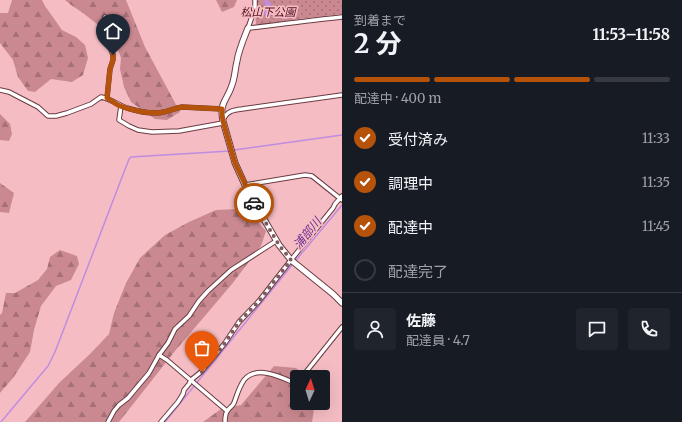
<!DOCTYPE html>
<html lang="ja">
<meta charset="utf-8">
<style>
:root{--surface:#171b24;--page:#20242c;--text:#f1f3f6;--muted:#9ea1a6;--line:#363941;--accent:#b45309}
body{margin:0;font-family:Merriweather,"Noto Sans JP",serif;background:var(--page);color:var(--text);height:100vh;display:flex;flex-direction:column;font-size:15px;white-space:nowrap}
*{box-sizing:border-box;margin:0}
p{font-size:13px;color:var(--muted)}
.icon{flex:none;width:22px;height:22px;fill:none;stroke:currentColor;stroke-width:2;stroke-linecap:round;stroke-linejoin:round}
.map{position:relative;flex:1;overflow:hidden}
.drawer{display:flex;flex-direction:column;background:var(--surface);width:340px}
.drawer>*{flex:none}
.needle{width:26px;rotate:4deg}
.tools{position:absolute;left:290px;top:370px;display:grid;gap:8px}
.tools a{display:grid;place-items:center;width:40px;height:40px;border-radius:4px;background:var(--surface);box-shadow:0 4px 16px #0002;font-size:20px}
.pin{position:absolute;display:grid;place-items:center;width:34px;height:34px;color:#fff;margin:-41px -17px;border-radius:50% 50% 50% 0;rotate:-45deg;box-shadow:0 0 4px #0007}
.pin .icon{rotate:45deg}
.courier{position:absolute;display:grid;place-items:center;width:40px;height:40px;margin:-20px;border:3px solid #b45309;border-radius:50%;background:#fff;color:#222;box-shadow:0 1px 5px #0007}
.overview em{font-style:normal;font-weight:700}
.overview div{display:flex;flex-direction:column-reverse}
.overview{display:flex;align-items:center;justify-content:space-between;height:68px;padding:0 12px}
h1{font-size:26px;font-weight:700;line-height:30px}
.bar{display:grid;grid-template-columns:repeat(4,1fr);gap:6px 4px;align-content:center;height:48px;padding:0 12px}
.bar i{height:5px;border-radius:3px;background:var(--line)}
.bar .current{background:var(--accent)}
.bar p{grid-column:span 4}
.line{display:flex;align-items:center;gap:10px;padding:0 12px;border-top:1px solid var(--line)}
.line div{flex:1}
.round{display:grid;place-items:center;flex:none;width:42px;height:42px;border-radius:4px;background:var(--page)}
ol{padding:0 12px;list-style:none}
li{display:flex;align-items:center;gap:12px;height:44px}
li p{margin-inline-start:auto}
li .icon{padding:4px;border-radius:50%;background:var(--accent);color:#fff;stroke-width:4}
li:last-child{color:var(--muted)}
li i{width:22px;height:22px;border:2px solid var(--line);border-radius:50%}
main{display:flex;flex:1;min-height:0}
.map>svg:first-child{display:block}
.forest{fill:url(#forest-firs)}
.park{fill:url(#park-dots)}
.water{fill:url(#water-waves)}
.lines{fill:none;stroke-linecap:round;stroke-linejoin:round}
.stream{stroke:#c08ce1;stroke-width:1.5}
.street-casing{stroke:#6a3c43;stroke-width:5.5}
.secondary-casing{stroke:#6a3c43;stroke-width:7}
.street{stroke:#fff;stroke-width:3.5}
.secondary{stroke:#fff;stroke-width:5}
.done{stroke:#7c5b5f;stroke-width:4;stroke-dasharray:0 7.2}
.route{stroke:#b45309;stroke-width:5}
.labels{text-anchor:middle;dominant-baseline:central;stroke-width:3.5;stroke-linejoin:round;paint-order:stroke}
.park-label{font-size:11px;font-style:italic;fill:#531020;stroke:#f5bdc3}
.water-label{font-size:12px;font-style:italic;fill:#712f93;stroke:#f5bdc3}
</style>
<main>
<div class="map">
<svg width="342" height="422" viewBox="0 0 342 422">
<defs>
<pattern id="forest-firs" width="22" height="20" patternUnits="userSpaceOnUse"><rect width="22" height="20" fill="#ca8990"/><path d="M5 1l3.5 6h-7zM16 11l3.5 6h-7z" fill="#a57076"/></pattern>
<pattern id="park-dots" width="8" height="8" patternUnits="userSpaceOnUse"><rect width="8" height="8" fill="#ca8990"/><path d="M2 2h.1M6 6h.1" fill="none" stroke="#a57076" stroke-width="1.8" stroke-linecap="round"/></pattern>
<pattern id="water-waves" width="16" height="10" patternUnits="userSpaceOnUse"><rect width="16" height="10" fill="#c08ce1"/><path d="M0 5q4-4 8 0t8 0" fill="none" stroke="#9d72b6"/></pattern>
</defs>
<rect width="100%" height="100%" fill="#f5bdc3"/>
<g class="forest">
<path d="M12,0H42L45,6L62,30L76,37L85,45L88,58L83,75L72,82L51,79L35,92L28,91L18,77L13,60L0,43V13H8Z"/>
<path d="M65,0H126L145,47L180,112L167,120L155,119L131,102L124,87L120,69L121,58L116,45L102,28L83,13L71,5Z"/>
<path d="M216,0H237L234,7L222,12Z"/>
<path d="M0,114L10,124L12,134L9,141L0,140Z"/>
<path d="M0,183L14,193L9,213L0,212Z"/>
<path d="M237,209L255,219L266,231L261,246L232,284L175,351L119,422H25L60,382L90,354L109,334L114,313L126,283L140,258L165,235L189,222L216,210Z"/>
<path d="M60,250L77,256L79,264L71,280L56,286L41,306L34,330L30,352L13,378L0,393V315L2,313L6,293H15L38,280L47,269L50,257Z"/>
<path d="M274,366L296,368L308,377H297V403H315L312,422H203L221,409L241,405Z"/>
</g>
<path class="park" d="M256,0H342V14L299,19L260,25L256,24C255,15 257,8 256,0Z"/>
<path class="water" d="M264,0H268L280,15L264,16L265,2Z"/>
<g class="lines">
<g class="stream">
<path d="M234,150L342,135"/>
<path d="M1,422L48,366L55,352L129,159L131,157L230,151"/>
<path d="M165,422L292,265L342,205"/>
</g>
<g class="street-casing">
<g id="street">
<path d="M255,0V8L248,28C280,25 311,20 342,17"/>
<path d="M105,17L106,25L105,32L113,55V60L110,69L107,98"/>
<path d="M0,90L9,92L38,107L48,116H56L67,113L91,104L101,97C111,99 118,105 127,108C137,111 153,115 164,112C170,111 175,108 182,107L222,109"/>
<path d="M121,106L119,120L129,126L138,130L152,132L179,131L223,123"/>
<path d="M223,120C227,111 233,110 242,109L342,95"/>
<path d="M245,185L305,175L312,176L342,200"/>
<path d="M159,355L167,360L227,411"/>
<path d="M302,377L342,327"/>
<path d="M108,422L114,411L119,405L128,398L149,373L159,355L168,343L175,329L189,316L199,301L208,291L231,270L276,241"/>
<path d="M161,422L178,402L183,394L184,390L189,384L191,380L201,372L225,343L239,322L259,301L291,260L333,208L335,204L342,196"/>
<path d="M225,422C225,418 225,413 228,410C230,407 232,407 234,403C237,395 239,387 244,380C257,364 283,378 297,384"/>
</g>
</g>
<g class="secondary-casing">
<path id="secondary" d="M248,28C244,38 239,49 237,61C235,69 235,77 232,85C227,101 219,102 223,121L235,163L245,185L254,202L279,245L291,260L333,294L342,303"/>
</g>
<use href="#street" class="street"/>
<use href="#secondary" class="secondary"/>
</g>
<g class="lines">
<path class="done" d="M202,372L225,343L239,322L259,301L291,260L279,245L254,203"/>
<path class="route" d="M113,55V60L110,69L107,98C111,100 114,103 118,105C129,110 152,115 164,112C170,111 175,108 182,107L222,109V114L223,121L235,163L254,203"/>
</g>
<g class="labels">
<g class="park-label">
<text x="268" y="12">松山下公園</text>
</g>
<g class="water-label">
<text transform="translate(307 233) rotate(-51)">浦部川</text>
</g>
</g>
</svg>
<div class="tools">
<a><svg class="needle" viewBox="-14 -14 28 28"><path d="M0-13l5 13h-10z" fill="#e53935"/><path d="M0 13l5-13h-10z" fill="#9ea1a6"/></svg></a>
</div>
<div class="pin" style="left:202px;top:372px;background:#ea580c"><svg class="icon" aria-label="bag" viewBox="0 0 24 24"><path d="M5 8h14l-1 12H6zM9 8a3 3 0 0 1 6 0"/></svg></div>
<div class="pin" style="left:113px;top:55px;background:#1f2937"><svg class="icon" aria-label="home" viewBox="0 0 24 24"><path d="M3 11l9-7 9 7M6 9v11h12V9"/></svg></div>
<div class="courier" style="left:254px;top:203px"><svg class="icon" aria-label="car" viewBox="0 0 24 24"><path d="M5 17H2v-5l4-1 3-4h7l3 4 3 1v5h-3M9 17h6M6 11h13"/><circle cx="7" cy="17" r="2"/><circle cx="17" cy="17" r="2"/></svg></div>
</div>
<section class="drawer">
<div class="overview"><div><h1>2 分</h1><p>到着まで</p></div><em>11:53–11:58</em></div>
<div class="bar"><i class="current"></i><i class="current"></i><i class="current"></i><i></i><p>配達中 · 400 m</p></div>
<ol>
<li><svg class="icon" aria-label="check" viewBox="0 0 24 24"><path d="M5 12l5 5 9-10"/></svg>受付済み<p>11:33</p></li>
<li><svg class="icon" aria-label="check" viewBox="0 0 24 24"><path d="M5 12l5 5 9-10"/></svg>調理中<p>11:35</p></li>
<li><svg class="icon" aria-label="check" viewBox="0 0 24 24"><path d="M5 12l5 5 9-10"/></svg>配達中<p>11:45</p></li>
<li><i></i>配達完了</li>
</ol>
<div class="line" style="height:72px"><a class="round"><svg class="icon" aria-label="person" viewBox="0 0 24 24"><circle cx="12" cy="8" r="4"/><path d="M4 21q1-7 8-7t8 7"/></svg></a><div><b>佐藤</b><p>配達員 · 4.7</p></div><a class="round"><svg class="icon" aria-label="chat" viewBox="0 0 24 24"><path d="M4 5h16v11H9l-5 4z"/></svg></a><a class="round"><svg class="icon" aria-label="phone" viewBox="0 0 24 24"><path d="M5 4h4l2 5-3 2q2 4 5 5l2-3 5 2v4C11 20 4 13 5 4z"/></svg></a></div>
</section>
</main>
